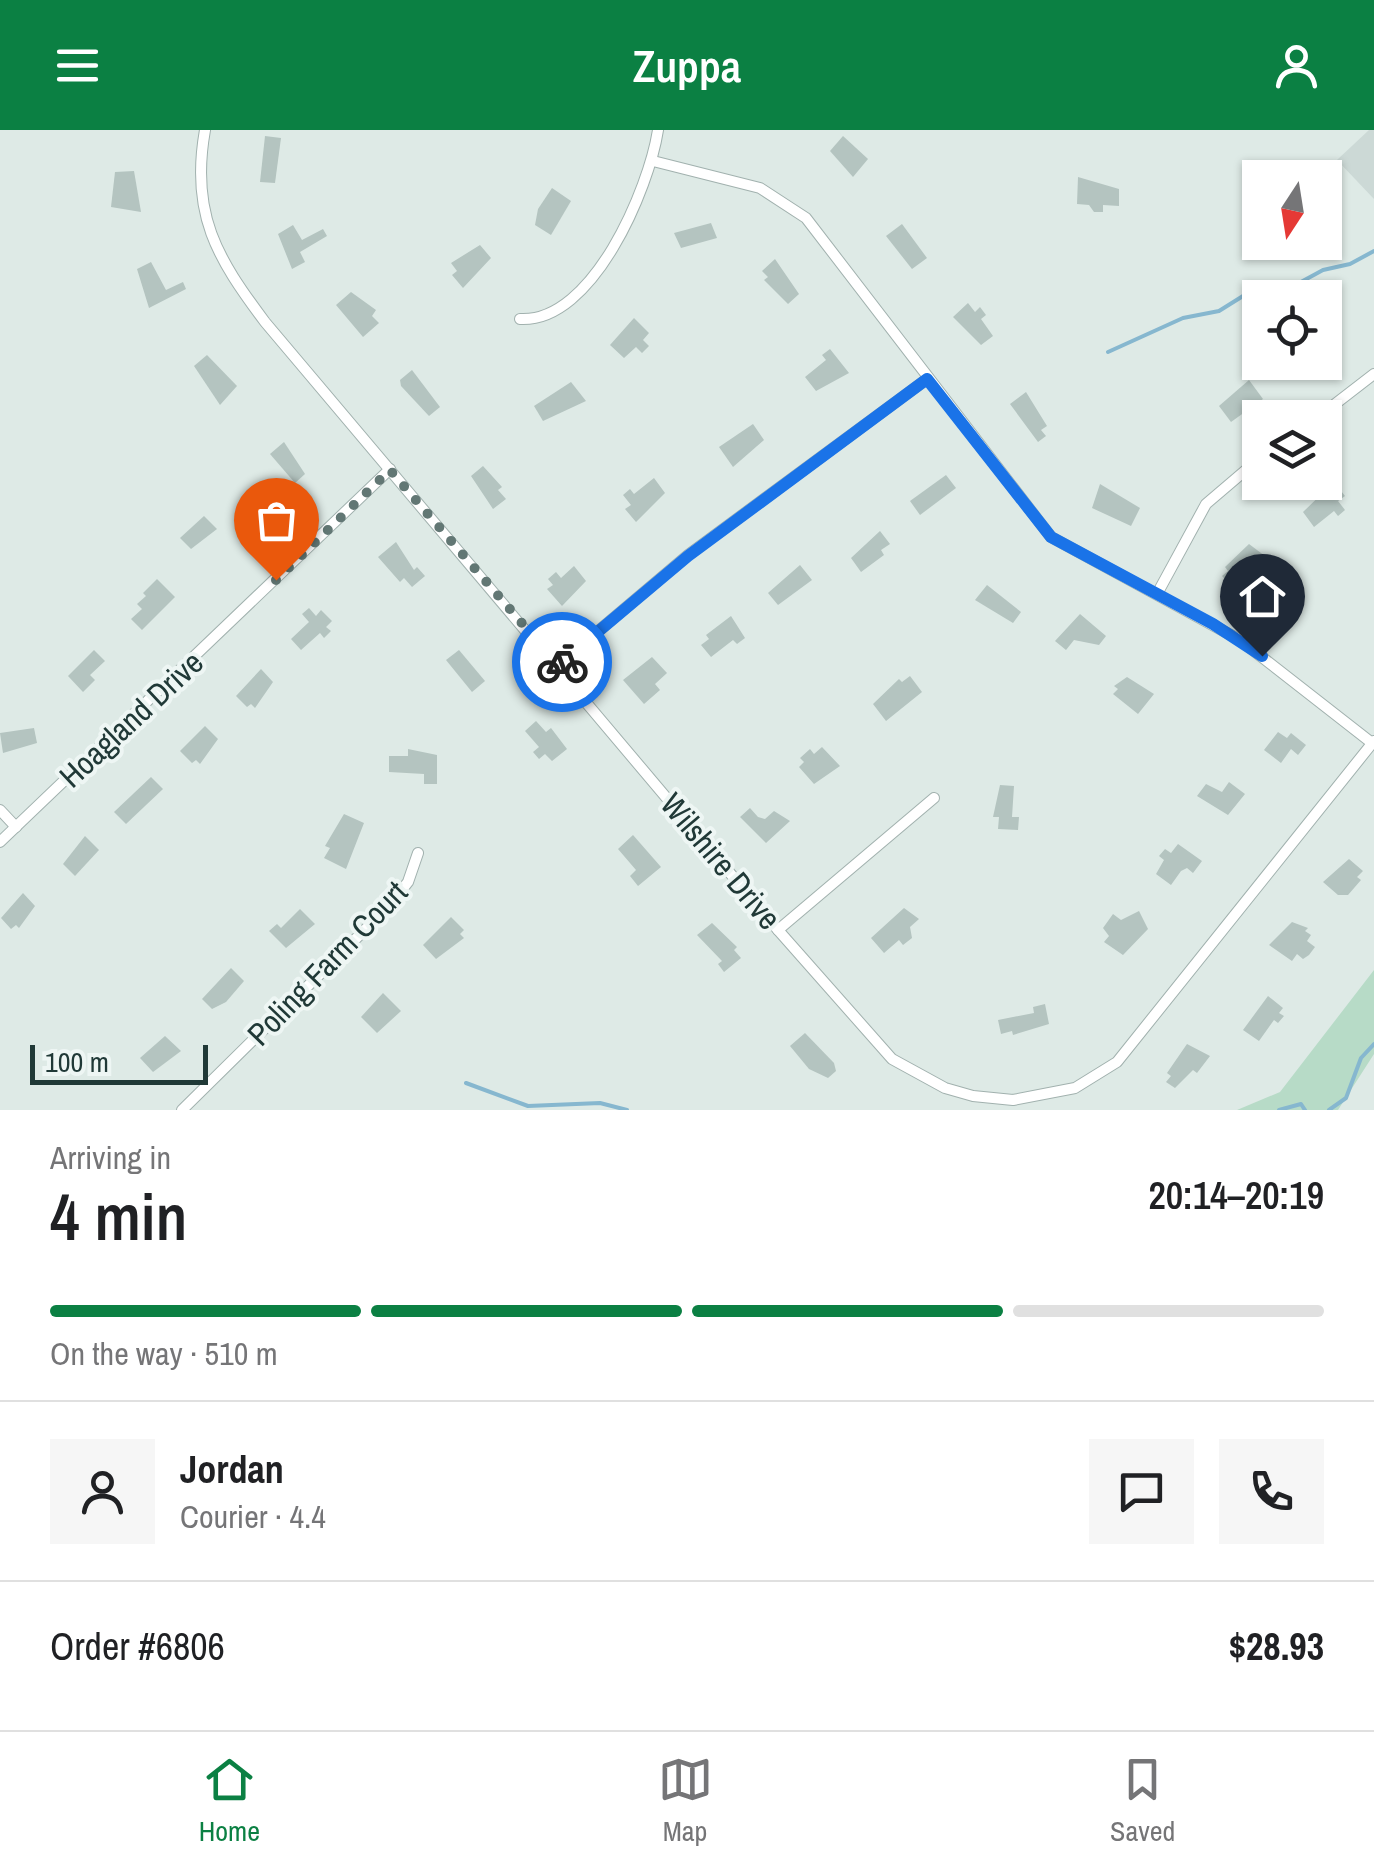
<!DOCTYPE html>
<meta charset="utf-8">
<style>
:root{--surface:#fff;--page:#f6f6f6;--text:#202124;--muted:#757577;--line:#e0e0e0;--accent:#0b8043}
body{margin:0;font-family:"Archivo Narrow",sans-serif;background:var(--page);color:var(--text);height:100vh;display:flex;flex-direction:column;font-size:38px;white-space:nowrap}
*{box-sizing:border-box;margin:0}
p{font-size:32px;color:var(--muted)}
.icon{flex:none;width:55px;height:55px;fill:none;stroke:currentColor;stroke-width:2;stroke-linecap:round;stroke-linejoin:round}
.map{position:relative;height:980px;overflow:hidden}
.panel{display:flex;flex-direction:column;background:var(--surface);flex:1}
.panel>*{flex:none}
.needle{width:65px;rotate:192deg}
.buttons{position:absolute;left:1242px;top:30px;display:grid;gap:20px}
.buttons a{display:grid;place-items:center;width:100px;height:100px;border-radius:0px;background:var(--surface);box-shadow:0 2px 8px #0004;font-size:50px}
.scale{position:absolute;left:30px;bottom:25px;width:178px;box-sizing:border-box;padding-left:10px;border:5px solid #203937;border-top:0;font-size:28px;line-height:35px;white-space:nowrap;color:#203937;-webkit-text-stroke:8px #eef6f4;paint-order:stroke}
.pin{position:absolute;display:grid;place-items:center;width:85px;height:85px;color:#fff;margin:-102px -42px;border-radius:50% 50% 50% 0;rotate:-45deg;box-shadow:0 0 10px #0007}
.pin .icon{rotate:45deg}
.courier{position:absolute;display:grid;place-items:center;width:100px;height:100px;margin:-50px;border:8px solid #1a73e8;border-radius:50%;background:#fff;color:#222;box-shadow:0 2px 12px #0007}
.summary em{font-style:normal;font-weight:600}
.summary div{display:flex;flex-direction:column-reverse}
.summary{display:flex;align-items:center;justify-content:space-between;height:170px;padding:0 50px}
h1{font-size:65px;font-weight:600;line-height:75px}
.bar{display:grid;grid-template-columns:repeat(4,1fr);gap:15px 10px;align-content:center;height:120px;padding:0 50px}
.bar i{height:12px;border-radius:8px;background:var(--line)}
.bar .on{background:var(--accent)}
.bar p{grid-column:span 4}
.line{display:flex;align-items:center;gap:25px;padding:0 50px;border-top:2px solid var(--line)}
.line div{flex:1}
.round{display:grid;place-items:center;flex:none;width:105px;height:105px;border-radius:0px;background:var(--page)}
header{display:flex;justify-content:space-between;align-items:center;height:130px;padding:0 50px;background:var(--accent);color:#fff;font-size:45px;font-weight:600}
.tab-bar{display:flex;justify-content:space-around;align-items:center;height:140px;border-top:2px solid var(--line);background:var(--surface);font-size:28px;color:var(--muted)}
.tab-bar a{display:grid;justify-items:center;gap:5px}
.tab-bar .on{color:var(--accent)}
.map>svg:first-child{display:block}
.built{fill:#ccd9d6}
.green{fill:#b7dbc7}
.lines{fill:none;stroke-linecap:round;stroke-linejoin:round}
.stream{stroke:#86b7cf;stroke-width:4}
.building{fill:#b4c4c0}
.minor-casing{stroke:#a1b1ae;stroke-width:12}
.minor{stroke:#fff;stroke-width:10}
.done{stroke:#627774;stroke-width:10;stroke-dasharray:0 18}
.route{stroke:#1a73e8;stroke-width:12}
.labels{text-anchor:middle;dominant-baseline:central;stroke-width:8;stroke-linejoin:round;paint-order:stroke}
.street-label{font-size:32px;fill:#203937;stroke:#eef6f4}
</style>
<header><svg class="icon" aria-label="menu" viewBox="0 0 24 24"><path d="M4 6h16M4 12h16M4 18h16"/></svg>Zuppa<svg class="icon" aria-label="person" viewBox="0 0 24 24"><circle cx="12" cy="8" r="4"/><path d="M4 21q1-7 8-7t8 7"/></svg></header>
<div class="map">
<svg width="1374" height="980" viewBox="0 0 1374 980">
<rect width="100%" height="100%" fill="#deeae6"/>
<path class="built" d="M1369,0H1374V69L1337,30Z"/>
<path class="green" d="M1374,840V924L1338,980H1237L1280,962Z"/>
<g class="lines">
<g class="stream">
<path d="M1108,222L1183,188L1219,181L1251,161L1277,165L1323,140L1350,134L1374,121"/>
<path d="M466,953L528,976L600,973L627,980"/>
<path d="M1279,980L1301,974L1305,980"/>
<path d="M1329,980L1346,968L1361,928L1374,914"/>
</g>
</g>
<g class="building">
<path d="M265,6L281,8L275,53L260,52Z"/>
<path d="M843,6L868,29L853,47L830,21Z"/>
<path d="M134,41L141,82L111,77L115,42Z"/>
<path d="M1078,47L1119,59V76L1103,75V82H1094L1089,75L1077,74Z"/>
<path d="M552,58L571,71L551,105L535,95L538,79Z"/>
<path d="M711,93L717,108L681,118L674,103Z"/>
<path d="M902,94L927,128L912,139L886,106Z"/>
<path d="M293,95L302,110L323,99L327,106L300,122L305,132L292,139L278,104Z"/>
<path d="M480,115L491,128L463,158L452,145L457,141L451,133Z"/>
<path d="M775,129L799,164L788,174L764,150L768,147L762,141Z"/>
<path d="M151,132L166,160L183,152L186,159L149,178L137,139Z"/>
<path d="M351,162L376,180L372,186L379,193L363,207L336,175Z"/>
<path d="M968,173L975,182L980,177L986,185L981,189L993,206L981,215L953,187Z"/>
<path d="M634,188L649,203L643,210L649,216L642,223L636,217L624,228L610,215Z"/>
<path d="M830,219L849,243L816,261L805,247L826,230L822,225Z"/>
<path d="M207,225L237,256L220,275L194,236Z"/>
<path d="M412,240L440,277L429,286L401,256L400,250Z"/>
<path d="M1249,250L1263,269L1231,292L1219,276Z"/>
<path d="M571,252L586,271L543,291L534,276Z"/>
<path d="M1026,262L1047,296L1041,300L1046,306L1038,312L1010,274Z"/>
<path d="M753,294L764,310L733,337L719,317Z"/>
<path d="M284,312L305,344L295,353L270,324Z"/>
<path d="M483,336L502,357L498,360L506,369L493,379L471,346Z"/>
<path d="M946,345L956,358L920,385L910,371Z"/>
<path d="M654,348L665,363L636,392L625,379L631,375L623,365L630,359L634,364Z"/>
<path d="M1334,352L1345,366L1338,371L1345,380L1338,386L1334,381L1314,397L1303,382Z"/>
<path d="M1100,354L1140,378L1131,396L1092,378Z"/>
<path d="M204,386L217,399L191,419L180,408Z"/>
<path d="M880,401L890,414L881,420L884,425L861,442L851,428Z"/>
<path d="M396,412L414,440L417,437L425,446L412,457L404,448L400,452L378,427Z"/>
<path d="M1249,414L1265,426L1233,457L1222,446L1228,441L1225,437Z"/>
<path d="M800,435L812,450L778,475L768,463Z"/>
<path d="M574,436L586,451L562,476L547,459L553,455L548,449L556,442L561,448Z"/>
<path d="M157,449L175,467L142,500L131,489L142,479L137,474L146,466L143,463Z"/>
<path d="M987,455L1021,482L1013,493L975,470Z"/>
<path d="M309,478L316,486L321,480L332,491L326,497L331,501L324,508L320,503L301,520L291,509L309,492L302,484Z"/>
<path d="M1080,484L1106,506L1099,515L1074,510L1066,520L1055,511Z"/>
<path d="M731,486L745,508L737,514L733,510L711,527L701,515L709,509L706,505Z"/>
<path d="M94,520L105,531L90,545L95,550L83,562L68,546Z"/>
<path d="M459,520L485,551L472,562L446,530Z"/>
<path d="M652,527L667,543L655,554L660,560L644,574L623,550Z"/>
<path d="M261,539L273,552L255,578L251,574L247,577L236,566Z"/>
<path d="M910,546L922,562L886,591L873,574L899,549L902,552Z"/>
<path d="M1127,547L1154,564L1138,584L1113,564L1118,559L1114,556Z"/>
<path d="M536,591L546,602L551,598L567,619L552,631L545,624L539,629L533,622L539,617L525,601Z"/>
<path d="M205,596L218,609L200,634L196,630L192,633L180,621Z"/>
<path d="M34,598L37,613L3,623L0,603Z"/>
<path d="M1278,602L1287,608L1291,603L1306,615L1298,625L1291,619L1281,633L1264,620Z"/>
<path d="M822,617L840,636L814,654L799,637L804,632L800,628L810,619L814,624Z"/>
<path d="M408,619L437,625V654H424V644L389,642V626H408Z"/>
<path d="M151,647L163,659L126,694L114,682Z"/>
<path d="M1229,652L1245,664L1228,685L1197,666L1206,654L1222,662Z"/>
<path d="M1000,655L1014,656L1012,687H1019L1018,700L998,699L999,687H993Z"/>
<path d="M750,678L758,687L765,689L774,681L790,691L766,713L740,687Z"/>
<path d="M344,684L364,693L346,739L324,728L330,718L325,716Z"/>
<path d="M633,705L661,737L638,756L630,746L636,740L618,719Z"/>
<path d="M85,706L99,720L75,746L63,734Z"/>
<path d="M1178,714L1202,731L1193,743L1187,738L1181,741L1171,755L1156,744L1164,730L1159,726L1165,719L1171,723Z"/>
<path d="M1349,729L1363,741L1357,747L1361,750L1348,765H1338L1323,752Z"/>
<path d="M23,763L35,776L19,798L16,795L11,799L1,788Z"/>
<path d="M904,778L919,789L910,797L912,808L903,815L899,810L884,823L871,808Z"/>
<path d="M300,779L315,794L286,818L269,801L277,794L281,798Z"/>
<path d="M1139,781L1148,799L1123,825L1104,812L1109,806L1103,798L1113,784L1121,790Z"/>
<path d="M451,787L464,800L460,804L464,808L436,829L423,815Z"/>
<path d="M1292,792L1308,798L1305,801L1311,805L1307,811L1315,817L1309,825L1303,829L1297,824L1292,831L1269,815Z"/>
<path d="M712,793L737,817L734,820L741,828L724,842L718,834L722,831L697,805Z"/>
<path d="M231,838L244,851L226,872L212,879L202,869Z"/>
<path d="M383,863L401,881L377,903L361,887Z"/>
<path d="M1268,866L1283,878L1279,883L1284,886L1278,893L1274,890L1259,911L1243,900Z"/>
<path d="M1045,874L1049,894L1013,905L1012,901L1001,904L998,890L1034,883L1033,877Z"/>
<path d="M805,903L834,933L836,941L828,948L809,939L790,916Z"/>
<path d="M165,906L181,921L153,942L140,928Z"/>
<path d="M1187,914L1210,926L1197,943L1193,940L1175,958L1166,952L1171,946L1167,943Z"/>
</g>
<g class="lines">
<g class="minor-casing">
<g id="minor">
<path d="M205,0C190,84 217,128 265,192L778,800L892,929L945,958L973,966L1013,970L1075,958L1117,932L1374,611"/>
<path d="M653,31L760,58L806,88L1051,407L1240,510L1372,613"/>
<path d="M520,189C593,193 649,58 658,0"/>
<path d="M1317,288L1374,244"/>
<path d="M1157,464L1206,374L1260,328"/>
<path d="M558,535L688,425L927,249"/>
<path d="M0,680L16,697"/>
<path d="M0,712L390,339"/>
<path d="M778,800L934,668"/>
<path d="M182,980L389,776L408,752L418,723"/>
</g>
</g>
<use href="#minor" class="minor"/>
</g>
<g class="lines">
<path class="done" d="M276,450L390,340L558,535L562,532"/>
<path class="route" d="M562,532L688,426L927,249L1051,407L1213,494L1262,526"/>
</g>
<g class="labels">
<g class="street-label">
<text transform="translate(131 589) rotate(-43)">Hoagland Drive</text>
<text transform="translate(721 731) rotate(50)">Wilshire Drive</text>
<text transform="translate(327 833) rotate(-46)">Poling Farm Court</text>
</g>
</g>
</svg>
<div class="buttons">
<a><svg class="needle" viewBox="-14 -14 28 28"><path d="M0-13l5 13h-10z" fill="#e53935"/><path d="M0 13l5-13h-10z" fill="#757577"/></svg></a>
<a><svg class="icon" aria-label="locate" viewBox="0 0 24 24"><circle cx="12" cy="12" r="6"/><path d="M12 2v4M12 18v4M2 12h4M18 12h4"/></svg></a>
<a><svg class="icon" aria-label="layers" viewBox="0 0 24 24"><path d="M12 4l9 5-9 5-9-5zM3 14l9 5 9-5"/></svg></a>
</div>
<div class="scale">100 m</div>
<div class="pin" style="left:276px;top:450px;background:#ea580c"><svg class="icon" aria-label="bag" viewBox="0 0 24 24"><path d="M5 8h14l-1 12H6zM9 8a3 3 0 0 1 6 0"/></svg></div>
<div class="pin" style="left:1262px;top:526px;background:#1f2937"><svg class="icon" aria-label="home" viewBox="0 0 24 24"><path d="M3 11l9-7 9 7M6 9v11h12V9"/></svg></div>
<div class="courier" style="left:562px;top:532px"><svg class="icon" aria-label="bike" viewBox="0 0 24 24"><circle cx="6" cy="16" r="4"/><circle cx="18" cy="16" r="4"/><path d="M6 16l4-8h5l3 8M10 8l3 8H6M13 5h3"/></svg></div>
</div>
<section class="panel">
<div class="summary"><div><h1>4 min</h1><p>Arriving in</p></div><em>20:14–20:19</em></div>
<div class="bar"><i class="on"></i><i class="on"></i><i class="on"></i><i></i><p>On the way · 510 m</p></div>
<div class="line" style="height:180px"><a class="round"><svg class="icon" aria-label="person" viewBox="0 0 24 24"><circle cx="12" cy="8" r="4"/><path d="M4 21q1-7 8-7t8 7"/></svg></a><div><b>Jordan</b><p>Courier · 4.4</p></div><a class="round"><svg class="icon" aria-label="chat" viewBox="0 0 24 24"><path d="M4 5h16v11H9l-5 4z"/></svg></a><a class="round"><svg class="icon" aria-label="phone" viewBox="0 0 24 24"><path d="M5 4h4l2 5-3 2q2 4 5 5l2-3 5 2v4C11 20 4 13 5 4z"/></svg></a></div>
<div class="line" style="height:130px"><div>Order #6806</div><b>$28.93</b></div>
</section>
<nav class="tab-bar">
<a class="on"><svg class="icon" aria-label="home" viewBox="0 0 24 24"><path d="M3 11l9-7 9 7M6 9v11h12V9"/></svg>Home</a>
<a><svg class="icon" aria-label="map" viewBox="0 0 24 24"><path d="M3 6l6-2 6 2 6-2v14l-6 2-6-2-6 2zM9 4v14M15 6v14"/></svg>Map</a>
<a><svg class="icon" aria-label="saved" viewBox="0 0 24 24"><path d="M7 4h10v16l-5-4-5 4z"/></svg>Saved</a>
</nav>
